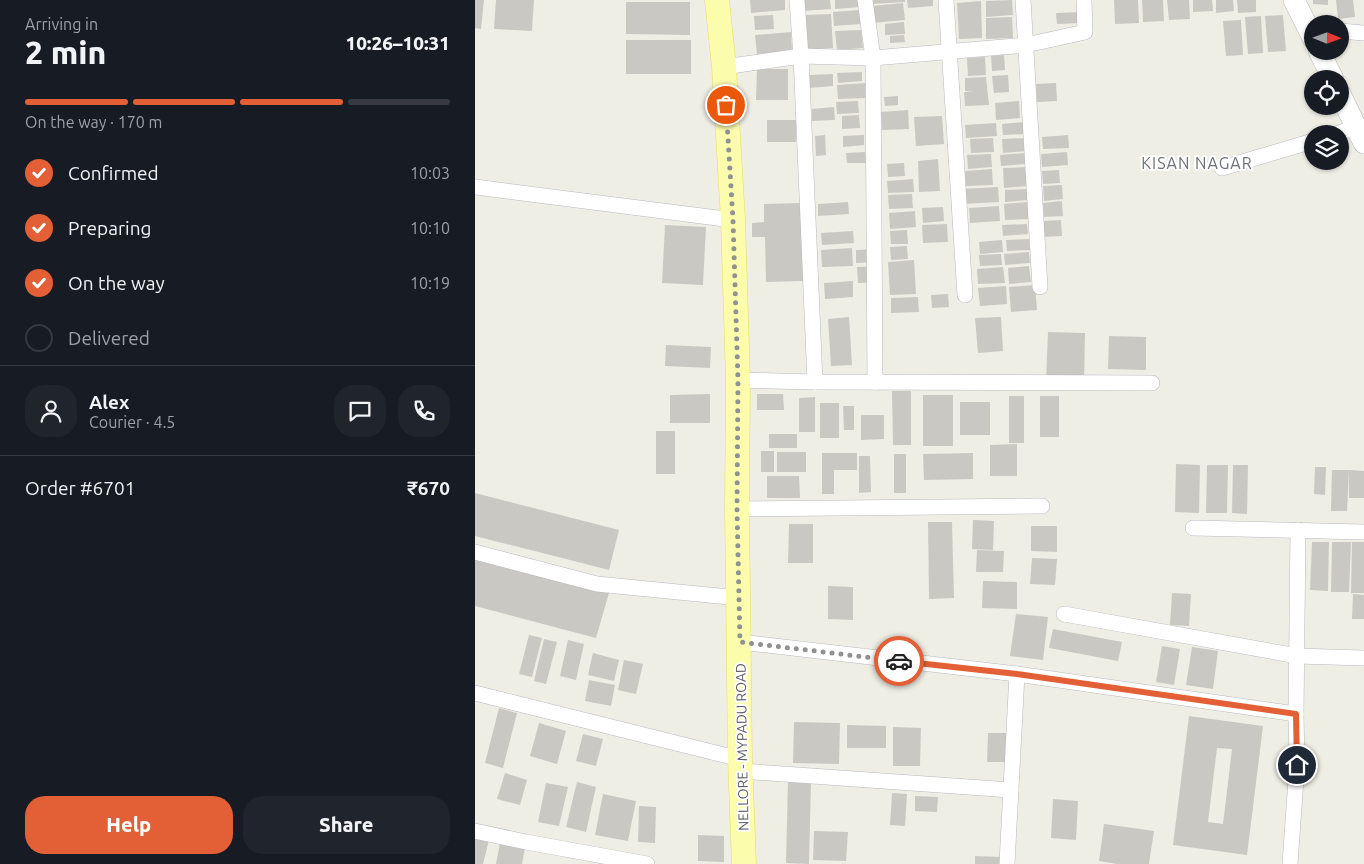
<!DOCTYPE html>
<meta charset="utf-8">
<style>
:root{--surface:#171b24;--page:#20242c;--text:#f1f3f6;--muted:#9ea1a6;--line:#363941;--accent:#e36037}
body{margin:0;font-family:Ubuntu,sans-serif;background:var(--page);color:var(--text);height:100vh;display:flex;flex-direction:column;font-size:19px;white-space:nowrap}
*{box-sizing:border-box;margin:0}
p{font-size:16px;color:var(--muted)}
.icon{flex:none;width:28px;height:28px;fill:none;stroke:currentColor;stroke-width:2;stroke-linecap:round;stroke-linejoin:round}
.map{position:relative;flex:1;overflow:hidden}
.details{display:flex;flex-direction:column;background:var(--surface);width:475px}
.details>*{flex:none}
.needle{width:32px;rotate:91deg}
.buttons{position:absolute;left:829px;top:15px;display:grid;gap:10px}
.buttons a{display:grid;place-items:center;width:45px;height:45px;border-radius:50%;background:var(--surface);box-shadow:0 1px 4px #0004;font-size:25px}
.pin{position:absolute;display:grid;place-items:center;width:42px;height:42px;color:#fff;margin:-21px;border:2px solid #fff;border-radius:50%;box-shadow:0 1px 5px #0007}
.courier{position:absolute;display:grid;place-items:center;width:50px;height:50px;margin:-25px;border:4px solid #e36037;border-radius:50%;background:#fff;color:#222;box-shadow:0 1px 6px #0007}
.headline em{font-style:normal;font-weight:800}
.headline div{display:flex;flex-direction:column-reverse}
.headline{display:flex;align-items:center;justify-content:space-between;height:85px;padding:0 25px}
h1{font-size:32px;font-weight:800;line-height:38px}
.bar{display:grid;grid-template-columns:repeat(4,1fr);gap:8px 5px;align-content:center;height:60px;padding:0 25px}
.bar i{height:6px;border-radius:4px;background:var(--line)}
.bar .active{background:var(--accent)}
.bar p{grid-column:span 4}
.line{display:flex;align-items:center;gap:12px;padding:0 25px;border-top:1px solid var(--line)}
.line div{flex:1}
.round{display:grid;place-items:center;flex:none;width:52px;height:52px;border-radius:20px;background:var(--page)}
ol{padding:0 25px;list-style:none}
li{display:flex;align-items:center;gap:15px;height:55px}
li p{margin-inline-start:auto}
li .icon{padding:5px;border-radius:50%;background:var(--accent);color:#fff;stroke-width:4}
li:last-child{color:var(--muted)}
li i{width:28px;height:28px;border:2px solid var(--line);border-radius:50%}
.primary-button{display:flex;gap:10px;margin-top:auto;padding:10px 25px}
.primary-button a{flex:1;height:58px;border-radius:20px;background:var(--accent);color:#fff;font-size:20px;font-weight:800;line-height:58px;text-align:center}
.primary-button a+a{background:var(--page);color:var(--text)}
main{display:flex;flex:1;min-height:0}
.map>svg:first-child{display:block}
.building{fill:#cac8c2;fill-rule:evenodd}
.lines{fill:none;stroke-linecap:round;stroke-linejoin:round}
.street-casing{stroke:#b8b9bf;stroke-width:16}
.secondary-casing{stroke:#b7b8be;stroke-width:22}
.primary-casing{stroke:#ecdb61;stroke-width:25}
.street{stroke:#fff;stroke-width:15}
.secondary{stroke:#fff;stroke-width:21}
.primary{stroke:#fcfcad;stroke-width:24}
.done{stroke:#909192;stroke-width:5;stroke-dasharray:0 9}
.route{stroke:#e36037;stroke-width:6}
.labels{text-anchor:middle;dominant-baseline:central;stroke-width:4;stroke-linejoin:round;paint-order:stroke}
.street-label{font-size:14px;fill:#5d5f65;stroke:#fff}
.quarter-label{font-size:16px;letter-spacing:1px;fill:#6e7177;stroke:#fff}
</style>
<main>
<section class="details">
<div class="headline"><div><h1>2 min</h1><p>Arriving in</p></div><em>10:26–10:31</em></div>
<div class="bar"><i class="active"></i><i class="active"></i><i class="active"></i><i></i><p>On the way · 170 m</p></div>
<ol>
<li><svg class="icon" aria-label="check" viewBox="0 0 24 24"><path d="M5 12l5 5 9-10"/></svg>Confirmed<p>10:03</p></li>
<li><svg class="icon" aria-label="check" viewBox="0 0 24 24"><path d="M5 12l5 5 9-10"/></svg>Preparing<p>10:10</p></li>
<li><svg class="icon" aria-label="check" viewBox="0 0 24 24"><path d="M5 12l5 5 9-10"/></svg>On the way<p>10:19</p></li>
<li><i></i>Delivered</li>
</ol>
<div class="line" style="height:90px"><a class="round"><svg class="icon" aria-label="person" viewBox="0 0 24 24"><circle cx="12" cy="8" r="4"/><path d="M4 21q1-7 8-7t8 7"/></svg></a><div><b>Alex</b><p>Courier · 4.5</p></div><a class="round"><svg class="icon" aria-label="chat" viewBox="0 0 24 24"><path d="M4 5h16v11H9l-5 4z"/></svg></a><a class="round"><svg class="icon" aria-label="phone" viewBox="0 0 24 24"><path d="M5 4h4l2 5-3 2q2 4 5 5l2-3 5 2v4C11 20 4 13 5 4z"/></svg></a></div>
<div class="line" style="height:65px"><div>Order #6701</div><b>₹670</b></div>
<div class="primary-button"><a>Help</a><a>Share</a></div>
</section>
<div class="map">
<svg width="889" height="864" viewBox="0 0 889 864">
<rect width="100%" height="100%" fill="#efeee5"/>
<g class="building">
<path d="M0,0H9L6,29L0,28Z"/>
<path d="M21,0H59L57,31L19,29Z"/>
<path d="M275,0H310V10L276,13Z"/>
<path d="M327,0H355L356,9L327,11Z"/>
<path d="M360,0H386V7L360,9Z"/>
<path d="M398,0H430V2L398,4Z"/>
<path d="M432,0H458V6L433,8Z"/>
<path d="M537,0L538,15L511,17V1Z"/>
<path d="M639,0H663L664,23L640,24Z"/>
<path d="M667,0H688L689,21L668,22Z"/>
<path d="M692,0H714L715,19L694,20Z"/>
<path d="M718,0H737L738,11L718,12Z"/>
<path d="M741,0H758L759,11L741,13Z"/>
<path d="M762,0H781V12L763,13Z"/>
<path d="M838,0H853V5L838,4Z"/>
<path d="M861,0H878L880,17L863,19Z"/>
<path d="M506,1L507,38L484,39L482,3Z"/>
<path d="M151,2H215V35L151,34Z"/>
<path d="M428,3L430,20L397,23L396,6Z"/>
<path d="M385,10L386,24L359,26L358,12Z"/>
<path d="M605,12V23L582,24L581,13Z"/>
<path d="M356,14L358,48L330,50L328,15Z"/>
<path d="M298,15L299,29L280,30L279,16Z"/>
<path d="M808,15L811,51L793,52L790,16Z"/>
<path d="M786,16L788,53L773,54L770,17Z"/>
<path d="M537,17L538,38L511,39V18Z"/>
<path d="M766,20L768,55L751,56L748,21Z"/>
<path d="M429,22L430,34L410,35V24Z"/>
<path d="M386,30L388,48L362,50L360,31Z"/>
<path d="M316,32L317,51L282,54L280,35Z"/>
<path d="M429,35L430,42L415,43V36Z"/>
<rect x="151" y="40" width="65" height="34"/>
<path d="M529,55L530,70L517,71L516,56Z"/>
<path d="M510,57L511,75L493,76L492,58Z"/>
<path d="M282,69H313V100H281Z"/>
<path d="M387,72V81L363,83L362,73Z"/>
<path d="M358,74V86L335,88L334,75Z"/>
<path d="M533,75L534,92L519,93L517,76Z"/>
<path d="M511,77L514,105L490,106L489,92L499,91H490V78Z"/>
<path d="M391,83V98L363,99L362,85Z"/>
<path d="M581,83L582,101L562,102L561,84Z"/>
<path d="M423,96V105L410,106L409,97Z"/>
<path d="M383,101L384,113L362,114L361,102Z"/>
<path d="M544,101L545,118L521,120L520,103Z"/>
<path d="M359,107L360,120L337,121V109Z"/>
<path d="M433,110L434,129L407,130L406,112Z"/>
<path d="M384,115L385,128L367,129V116Z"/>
<path d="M467,116L469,144L441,146L439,117Z"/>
<rect x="292" y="120" width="29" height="22"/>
<path d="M550,122L551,134L528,135L527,124Z"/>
<path d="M521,123L522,136L491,138L490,125Z"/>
<path d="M350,135L351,155L341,156L340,136Z"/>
<path d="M389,135V145L368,147V136Z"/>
<path d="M593,135L594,148L568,149L567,137Z"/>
<path d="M518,138L519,152L496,153L495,139Z"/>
<path d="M551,138L552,151L528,153L527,139Z"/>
<path d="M390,152L391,163H372L371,153Z"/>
<path d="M592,152L593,165L567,167L566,154Z"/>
<path d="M551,153L552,164L526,166L525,155Z"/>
<path d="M516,154L517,167L493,169L492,155Z"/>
<path d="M463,159L465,191L444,192L443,161Z"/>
<path d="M429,163L430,176L413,177L412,164Z"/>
<path d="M552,167L553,186L529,188L528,168Z"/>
<path d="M517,169L518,185L491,186L490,171Z"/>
<path d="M584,170L585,183L568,184L567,171Z"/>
<path d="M438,179L439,192L413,193L412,181Z"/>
<path d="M587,185L588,199L569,201L568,186Z"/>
<path d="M523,187L524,202L487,204L486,189Z"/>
<path d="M553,189L554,200L530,202V190Z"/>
<path d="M437,194L438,208L414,209L413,195Z"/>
<path d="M587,201L588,216L569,217L568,203Z"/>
<path d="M373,202L374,214L343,216V204Z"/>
<path d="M553,202L554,219L530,220L529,204Z"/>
<path d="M326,203L328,281L291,282L290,237H277V223L289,222V204Z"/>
<path d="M524,206L525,221L495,223L494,208Z"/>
<path d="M468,207L469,221L448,223L447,208Z"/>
<path d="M440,211L441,227L415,229L414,213Z"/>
<path d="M586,220L587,236L568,237V221Z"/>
<path d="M472,224L473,242L448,243L447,225Z"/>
<path d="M552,224L553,234L528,236L527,225Z"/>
<path d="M190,225L231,227L228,285L187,283Z"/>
<path d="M432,230L433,244H416L415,231Z"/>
<path d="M378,231L379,243L347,245L346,233Z"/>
<path d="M554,239L555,250L532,251L531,240Z"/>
<path d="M527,240L528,252L505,254L504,242Z"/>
<path d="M432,246L433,259L416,260L415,247Z"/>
<path d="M377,248L378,266L347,267L346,250Z"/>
<path d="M404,249L405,262L381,263V250Z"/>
<path d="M554,252L555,263L530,265L529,254Z"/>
<path d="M526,254L527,265L505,266L504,255Z"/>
<path d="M439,260L441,294L415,295L413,262Z"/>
<path d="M406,266L407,282L383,283L382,267Z"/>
<path d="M554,266L556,282L534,284L533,268Z"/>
<path d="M528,267L530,283L503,284L502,269Z"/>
<path d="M378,281V297L350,299L349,283Z"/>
<path d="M560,285L562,310L536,312L534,287Z"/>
<path d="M531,286L532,304L505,306L503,288Z"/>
<path d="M473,294L474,307L457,308L456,295Z"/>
<path d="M443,297L444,312L416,313V298Z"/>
<path d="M374,317L377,365L356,366L353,319Z"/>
<path d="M526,317L528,351L503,353L500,318Z"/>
<path d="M573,332L610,333L609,382L571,381Z"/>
<path d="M634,336L671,337V370L633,369Z"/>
<path d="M191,345L236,347L235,368L190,366Z"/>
<path d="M417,391H436V445H418Z"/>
<path d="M235,394V423H195V395Z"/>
<path d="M282,394H308L309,410H282Z"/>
<rect x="448" y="395" width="30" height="51"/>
<rect x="534" y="396" width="15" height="47"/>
<rect x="565" y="396" width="19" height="41"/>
<path d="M340,397V432H324V398Z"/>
<rect x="485" y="402" width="30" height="33"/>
<rect x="345" y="403" width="19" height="35"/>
<path d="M368,406H379V430H369Z"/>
<path d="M386,415H409V439L386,440Z"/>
<rect x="181" y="431" width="19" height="43"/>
<rect x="294" y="434" width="28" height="14"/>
<path d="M542,444V476H515V445Z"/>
<rect x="286" y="451" width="13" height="21"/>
<rect x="302" y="452" width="29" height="20"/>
<path d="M347,453H382V470H359V494H347Z"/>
<path d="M498,453V479L449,480L448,454Z"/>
<rect x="419" y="454" width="12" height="39"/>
<path d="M384,456H395L396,492L384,493Z"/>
<path d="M701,464L725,465L724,513L700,512Z"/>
<path d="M732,465H753L752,513H731Z"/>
<path d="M758,465H773L772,514L757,513Z"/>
<path d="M840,467H851L850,495L839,494Z"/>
<path d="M857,470H874L872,511H856Z"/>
<path d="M874,470L889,471V498H874Z"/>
<path d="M292,476H324L325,498H292Z"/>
<path d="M0,493L144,530L134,570L0,536Z"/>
<path d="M498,520L519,521L518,550L497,549Z"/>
<path d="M453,522H477L479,598L454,599Z"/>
<path d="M314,524H338V563H313Z"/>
<path d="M556,526H582V552L556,551Z"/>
<path d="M837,542H854L853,591L835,590Z"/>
<path d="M857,542H876L874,592H856Z"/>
<path d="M877,542H889V593H876Z"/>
<path d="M502,550L529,551L528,572H501Z"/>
<path d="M0,557L134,593L121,638L0,606Z"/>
<path d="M557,558L582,559L580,585L555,584Z"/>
<path d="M508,581L542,582V609L507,608Z"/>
<path d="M353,586L378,587V620L353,619Z"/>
<path d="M697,593L716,594L714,626L695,625Z"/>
<path d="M878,594L889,595V619H877Z"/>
<path d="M541,614L573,617L568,660L535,656Z"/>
<path d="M578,629L647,642L643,661L574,648Z"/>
<path d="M54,635L67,638L57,677L44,674Z"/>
<path d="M69,639L82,642L71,684L59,681Z"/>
<path d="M93,640L109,644L101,680L85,676Z"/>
<path d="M687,646L705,649L699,685L681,682Z"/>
<path d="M717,647L743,651L738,689L711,685Z"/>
<path d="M118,653L144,660L139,681L113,675Z"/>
<path d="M149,660L168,664L161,694L143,690Z"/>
<path d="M114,680L140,685L136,706L110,701Z"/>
<path d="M24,708L42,713L28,768L10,763Z"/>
<path d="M714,716L788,726L772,855L698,845ZM742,748L757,749L748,824L733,822Z"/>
<path d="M319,722L365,723L364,764L318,763Z"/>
<path d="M64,723L91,731L82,764L55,756Z"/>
<path d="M372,725L411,726V748H372Z"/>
<path d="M418,727L446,728L445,766H418Z"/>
<path d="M513,733H533L532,762H512Z"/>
<path d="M108,734L128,739L121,766L101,761Z"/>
<path d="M30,773L52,780L45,805L22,799Z"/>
<path d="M102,782L121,787L111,832L91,827Z"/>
<path d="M313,782L336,783L334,864L311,863Z"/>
<path d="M71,783L93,787L84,826L63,822Z"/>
<path d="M417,793L432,794L430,826L415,825Z"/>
<path d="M128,794L161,801L153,841L120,835Z"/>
<path d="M440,796L463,797L462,812L440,811Z"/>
<path d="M578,799L603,801L601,840L576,838Z"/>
<path d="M164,806L181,807L180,843L163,842Z"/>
<path d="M629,824L679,831L674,864H642L624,861Z"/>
<path d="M339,831L373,832L371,861L338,860Z"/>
<path d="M223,835L249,836V862L223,861Z"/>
<path d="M0,837L14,840L8,864H0Z"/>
<path d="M25,843L50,848L47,864H21Z"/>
<path d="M500,856L526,857L525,864H500Z"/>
</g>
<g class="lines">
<g class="street-casing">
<g id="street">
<path d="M322,0L326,56L340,382"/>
<path d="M390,0L398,58L400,382"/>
<path d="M471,0L490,295"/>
<path d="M548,0L565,287"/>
<path d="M865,31L889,33"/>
<path d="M249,67L326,56L398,58L551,45L610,32L609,0"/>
<path d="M861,134L881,127"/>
<path d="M747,168L838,141"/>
<path d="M0,187L258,220"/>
<path d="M263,380L340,382L677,383"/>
<path d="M262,509L567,506"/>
<path d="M718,528L889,532"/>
<path d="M0,552L122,584L264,598"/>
<path d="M589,614L822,656L889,658"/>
<path d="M265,642L542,674L821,714"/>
<path d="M0,693L265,759"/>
<path d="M266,771L536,790"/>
<path d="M0,831L51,842L172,864"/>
<path d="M532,864L542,674"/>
<path d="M815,864L822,765L821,714L823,530"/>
</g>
</g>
<g class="secondary-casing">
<g id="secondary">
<path d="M819,0L838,38"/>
<path d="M844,51L858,79"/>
<path d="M865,94L889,143"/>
</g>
</g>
<g class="primary-casing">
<path id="primary" d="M242,0L249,67L258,220L263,380L262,509L265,759L269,864"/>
</g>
<use href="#street" class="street"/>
<use href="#secondary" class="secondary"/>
<use href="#primary" class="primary"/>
</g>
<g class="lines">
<path class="done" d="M251,105L258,220L263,380L262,509L265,642L424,661"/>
<path class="route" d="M424,661L542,674L821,714L822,765"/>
</g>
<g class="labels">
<g class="street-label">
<text transform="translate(267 747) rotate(-91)">NELLORE - MYPADU ROAD</text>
</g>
<g class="quarter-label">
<text x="722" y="163">KISAN NAGAR</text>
</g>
</g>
</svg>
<div class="buttons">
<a><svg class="needle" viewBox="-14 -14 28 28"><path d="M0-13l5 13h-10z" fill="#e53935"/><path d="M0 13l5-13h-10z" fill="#9ea1a6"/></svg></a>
<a><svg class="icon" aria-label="locate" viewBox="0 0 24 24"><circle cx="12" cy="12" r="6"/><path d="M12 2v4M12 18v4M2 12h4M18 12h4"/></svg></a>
<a><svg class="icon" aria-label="layers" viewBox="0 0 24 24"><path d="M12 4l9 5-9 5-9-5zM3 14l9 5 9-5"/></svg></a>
</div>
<div class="pin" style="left:251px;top:105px;background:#ea580c"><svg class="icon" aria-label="bag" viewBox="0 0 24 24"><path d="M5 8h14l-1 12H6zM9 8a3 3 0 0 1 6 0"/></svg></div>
<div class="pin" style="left:822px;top:765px;background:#1f2937"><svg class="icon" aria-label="home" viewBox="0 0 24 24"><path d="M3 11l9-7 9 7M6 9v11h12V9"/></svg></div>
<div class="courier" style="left:424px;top:661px"><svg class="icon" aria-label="car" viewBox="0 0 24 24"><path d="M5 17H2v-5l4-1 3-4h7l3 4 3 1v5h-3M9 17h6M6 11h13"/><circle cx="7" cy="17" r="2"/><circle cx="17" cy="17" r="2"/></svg></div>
</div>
</main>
